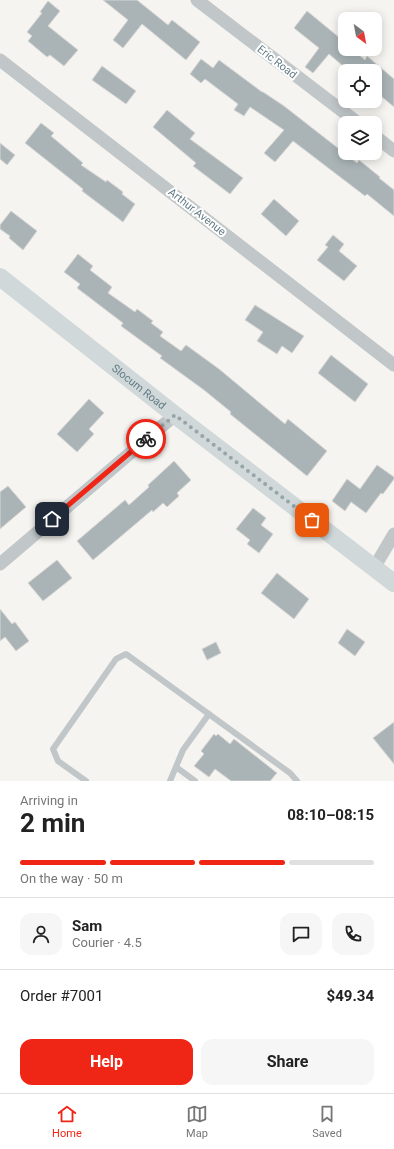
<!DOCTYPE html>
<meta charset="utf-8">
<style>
:root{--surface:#fff;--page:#f6f6f6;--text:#222;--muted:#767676;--line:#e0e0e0;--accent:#ef2516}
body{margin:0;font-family:Roboto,sans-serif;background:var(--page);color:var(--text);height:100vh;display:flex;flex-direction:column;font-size:15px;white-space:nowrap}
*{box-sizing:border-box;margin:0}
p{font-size:13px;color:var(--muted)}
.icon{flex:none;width:22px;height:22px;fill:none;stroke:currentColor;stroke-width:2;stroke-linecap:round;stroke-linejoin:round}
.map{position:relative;height:781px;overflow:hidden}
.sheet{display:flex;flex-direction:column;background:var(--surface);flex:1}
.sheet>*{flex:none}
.needle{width:26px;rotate:148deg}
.tools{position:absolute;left:338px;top:12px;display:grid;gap:8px}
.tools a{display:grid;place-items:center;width:44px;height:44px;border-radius:8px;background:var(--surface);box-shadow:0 2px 10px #0003;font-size:20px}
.pin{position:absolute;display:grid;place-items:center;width:34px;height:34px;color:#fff;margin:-17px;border-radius:8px;box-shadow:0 2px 6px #0006}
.courier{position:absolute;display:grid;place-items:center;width:40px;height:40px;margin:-20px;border:3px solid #ef2516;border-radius:50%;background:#fff;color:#222;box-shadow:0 1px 5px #0007}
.summary em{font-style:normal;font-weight:700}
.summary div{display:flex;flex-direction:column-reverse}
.summary{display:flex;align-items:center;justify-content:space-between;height:68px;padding:0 20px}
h1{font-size:26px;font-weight:700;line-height:30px}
.bar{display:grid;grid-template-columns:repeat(4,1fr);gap:6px 4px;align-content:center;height:48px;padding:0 20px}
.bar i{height:5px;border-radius:3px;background:var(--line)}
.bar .current{background:var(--accent)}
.bar p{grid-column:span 4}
.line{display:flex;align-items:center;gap:10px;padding:0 20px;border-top:1px solid var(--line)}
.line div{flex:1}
.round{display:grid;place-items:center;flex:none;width:42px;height:42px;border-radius:12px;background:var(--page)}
.primary-button{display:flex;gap:8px;margin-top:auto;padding:8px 20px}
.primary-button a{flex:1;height:46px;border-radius:12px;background:var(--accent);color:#fff;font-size:16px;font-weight:700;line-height:46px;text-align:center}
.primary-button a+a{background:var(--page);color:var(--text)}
.dock{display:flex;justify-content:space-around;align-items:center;height:56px;border-top:1px solid var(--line);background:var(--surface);font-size:11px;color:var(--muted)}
.dock a{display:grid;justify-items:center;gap:2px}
.dock .current{color:var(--accent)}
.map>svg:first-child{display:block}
.building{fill:#aab4b7;stroke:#d6d5d3}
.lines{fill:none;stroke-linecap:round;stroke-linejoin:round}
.lane{stroke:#c1c6c8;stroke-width:6}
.street{stroke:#c1c6c8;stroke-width:13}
.secondary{stroke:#d0d8da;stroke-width:18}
.done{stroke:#95a5a9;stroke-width:4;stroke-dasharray:0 7.2}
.route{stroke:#ef2516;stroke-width:5}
.labels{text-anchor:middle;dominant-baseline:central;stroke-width:4;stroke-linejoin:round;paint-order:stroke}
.street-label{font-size:11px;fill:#617a83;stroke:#fff}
</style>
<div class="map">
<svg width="394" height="781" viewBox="0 0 394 781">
<rect width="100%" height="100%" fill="#f5f4f0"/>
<g class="building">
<path d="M103,0H137L168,25L172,20L200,42L186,60L142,24L123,48L113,40L128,20Z"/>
<path d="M48,1L60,11L48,26L78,50L64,66L50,55L47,57L28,41L32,36L27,32L42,13L40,12Z"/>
<path d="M307,11L341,39L345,43V49H352L365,60L367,56L394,79V107L375,91V71H349L329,54L313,73L305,67L319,48L294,28Z"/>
<path d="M201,59L213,68L219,60L262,92H263L284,106L357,163L359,160L380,177L379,178L394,190V216L367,194L365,196L293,141L275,162L264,153L284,130L250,107L244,116L234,110L238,104L205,79L201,83L190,74Z"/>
<path d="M102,66L136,91L126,104L92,80Z"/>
<path d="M167,110L195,133L190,139L243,178L230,194L193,166L196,163L153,127Z"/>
<path d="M41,123L54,133L51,136L83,163L81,165L106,182L107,180L123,192L122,194L135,204L123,222L82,191L83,189L25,143Z"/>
<path d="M0,143L15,155L7,165L0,159Z"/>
<path d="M274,199L299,221L286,236L261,214Z"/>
<path d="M11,211L37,231L23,250L9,238L10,236L0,229V225Z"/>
<path d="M333,235L344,244L339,251L357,266L344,281L317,260L328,247L325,245Z"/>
<path d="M78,254L93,266L90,270L112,287L108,293L135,312L137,309L153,321L151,323L163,332L160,336L181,351L186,345L219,369L285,424L288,419L327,451L307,476L230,414L231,412L204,390L160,358L162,356L121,326L123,323L77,288L80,284L64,272Z"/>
<path d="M255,305L304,336L292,353L282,346L277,354L257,341L263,332L245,320Z"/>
<path d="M331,355L368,384L355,402L318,373Z"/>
<path d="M89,399L104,413L89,429L94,434L77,452L57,434Z"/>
<path d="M174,461L191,480L177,493L179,496L167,507L163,503L153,512L152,510L93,560L77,541L125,500L129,505L149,487L148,485Z"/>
<path d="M377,465L394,477V479L383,494L381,493L366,513L351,502L345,511L332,501L347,479L360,489Z"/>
<path d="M8,486L26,507L0,529V492Z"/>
<path d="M253,508L266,518L261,525L273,534L259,553L247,544L250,540L236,529Z"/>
<path d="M57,560L72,578L43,601L28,583Z"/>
<path d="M277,573L309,599L294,619L261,593Z"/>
<path d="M0,609L12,624L15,622L29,641L16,651L5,637L0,641Z"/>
<path d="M347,629L365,642L355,656L338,643Z"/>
<path d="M216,642L221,653L207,660L202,649Z"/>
<path d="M394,722V764L373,738Z"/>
<path d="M214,734L216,736L218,734L230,744L234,739L277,773L270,781H231L215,769L209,777L194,766L204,754L201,751Z"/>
</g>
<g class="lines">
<g class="lane">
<path d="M176,767L195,781"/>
<path d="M86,781L58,761L53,749L116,659L126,654L290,773L297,781"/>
<path d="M170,781L183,750L209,714"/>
</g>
<g class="street">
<path d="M197,0L358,123"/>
<path d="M0,60L394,365"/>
<path d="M375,136L394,151"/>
<path d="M0,564L175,415"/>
<path d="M374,568L394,534"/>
</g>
<path class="secondary" id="s1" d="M0,277L175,415L394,583"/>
</g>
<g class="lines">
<path class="done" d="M146,439L175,415L312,520"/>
<path class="route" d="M52,519L146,439"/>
</g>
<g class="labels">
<g class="street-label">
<text transform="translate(277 62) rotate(38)">Eric Road</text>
<text transform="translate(197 212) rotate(38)">Arthur Avenue</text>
<text stroke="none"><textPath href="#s1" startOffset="177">Slocum Road</textPath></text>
</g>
</g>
</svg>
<div class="tools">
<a><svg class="needle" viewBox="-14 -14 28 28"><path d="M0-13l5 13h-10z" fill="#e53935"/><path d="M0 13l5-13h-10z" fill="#767676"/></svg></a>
<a><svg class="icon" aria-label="locate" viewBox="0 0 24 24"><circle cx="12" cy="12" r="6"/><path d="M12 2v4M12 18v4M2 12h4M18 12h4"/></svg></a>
<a><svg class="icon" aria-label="layers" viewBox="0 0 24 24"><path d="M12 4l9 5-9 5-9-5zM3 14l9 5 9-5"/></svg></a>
</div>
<div class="pin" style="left:312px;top:520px;background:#ea580c"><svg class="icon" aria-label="bag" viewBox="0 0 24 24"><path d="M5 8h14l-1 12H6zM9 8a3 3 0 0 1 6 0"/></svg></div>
<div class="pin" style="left:52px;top:519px;background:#1f2937"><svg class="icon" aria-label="home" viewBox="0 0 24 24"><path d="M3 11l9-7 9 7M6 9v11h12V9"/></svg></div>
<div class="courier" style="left:146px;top:439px"><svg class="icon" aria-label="bike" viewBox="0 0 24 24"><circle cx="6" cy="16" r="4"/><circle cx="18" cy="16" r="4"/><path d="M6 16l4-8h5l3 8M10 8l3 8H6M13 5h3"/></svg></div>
</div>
<section class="sheet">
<div class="summary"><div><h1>2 min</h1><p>Arriving in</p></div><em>08:10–08:15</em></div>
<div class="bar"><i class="current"></i><i class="current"></i><i class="current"></i><i></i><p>On the way · 50 m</p></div>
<div class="line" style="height:72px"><a class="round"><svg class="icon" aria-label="person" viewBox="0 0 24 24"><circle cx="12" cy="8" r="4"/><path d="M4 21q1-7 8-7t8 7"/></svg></a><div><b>Sam</b><p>Courier · 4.5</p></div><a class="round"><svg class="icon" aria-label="chat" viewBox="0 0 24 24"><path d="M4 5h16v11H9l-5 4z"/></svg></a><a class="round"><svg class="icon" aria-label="phone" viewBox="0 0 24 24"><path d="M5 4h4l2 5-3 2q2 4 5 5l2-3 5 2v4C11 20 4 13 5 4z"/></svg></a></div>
<div class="line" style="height:52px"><div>Order #7001</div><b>$49.34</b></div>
<div class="primary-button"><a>Help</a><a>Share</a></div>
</section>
<nav class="dock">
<a class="current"><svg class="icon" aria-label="home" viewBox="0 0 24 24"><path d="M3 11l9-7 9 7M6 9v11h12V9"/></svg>Home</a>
<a><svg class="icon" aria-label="map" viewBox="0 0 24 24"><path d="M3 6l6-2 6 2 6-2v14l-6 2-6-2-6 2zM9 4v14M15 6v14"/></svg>Map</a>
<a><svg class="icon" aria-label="saved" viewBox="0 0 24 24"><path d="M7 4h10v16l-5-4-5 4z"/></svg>Saved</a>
</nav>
